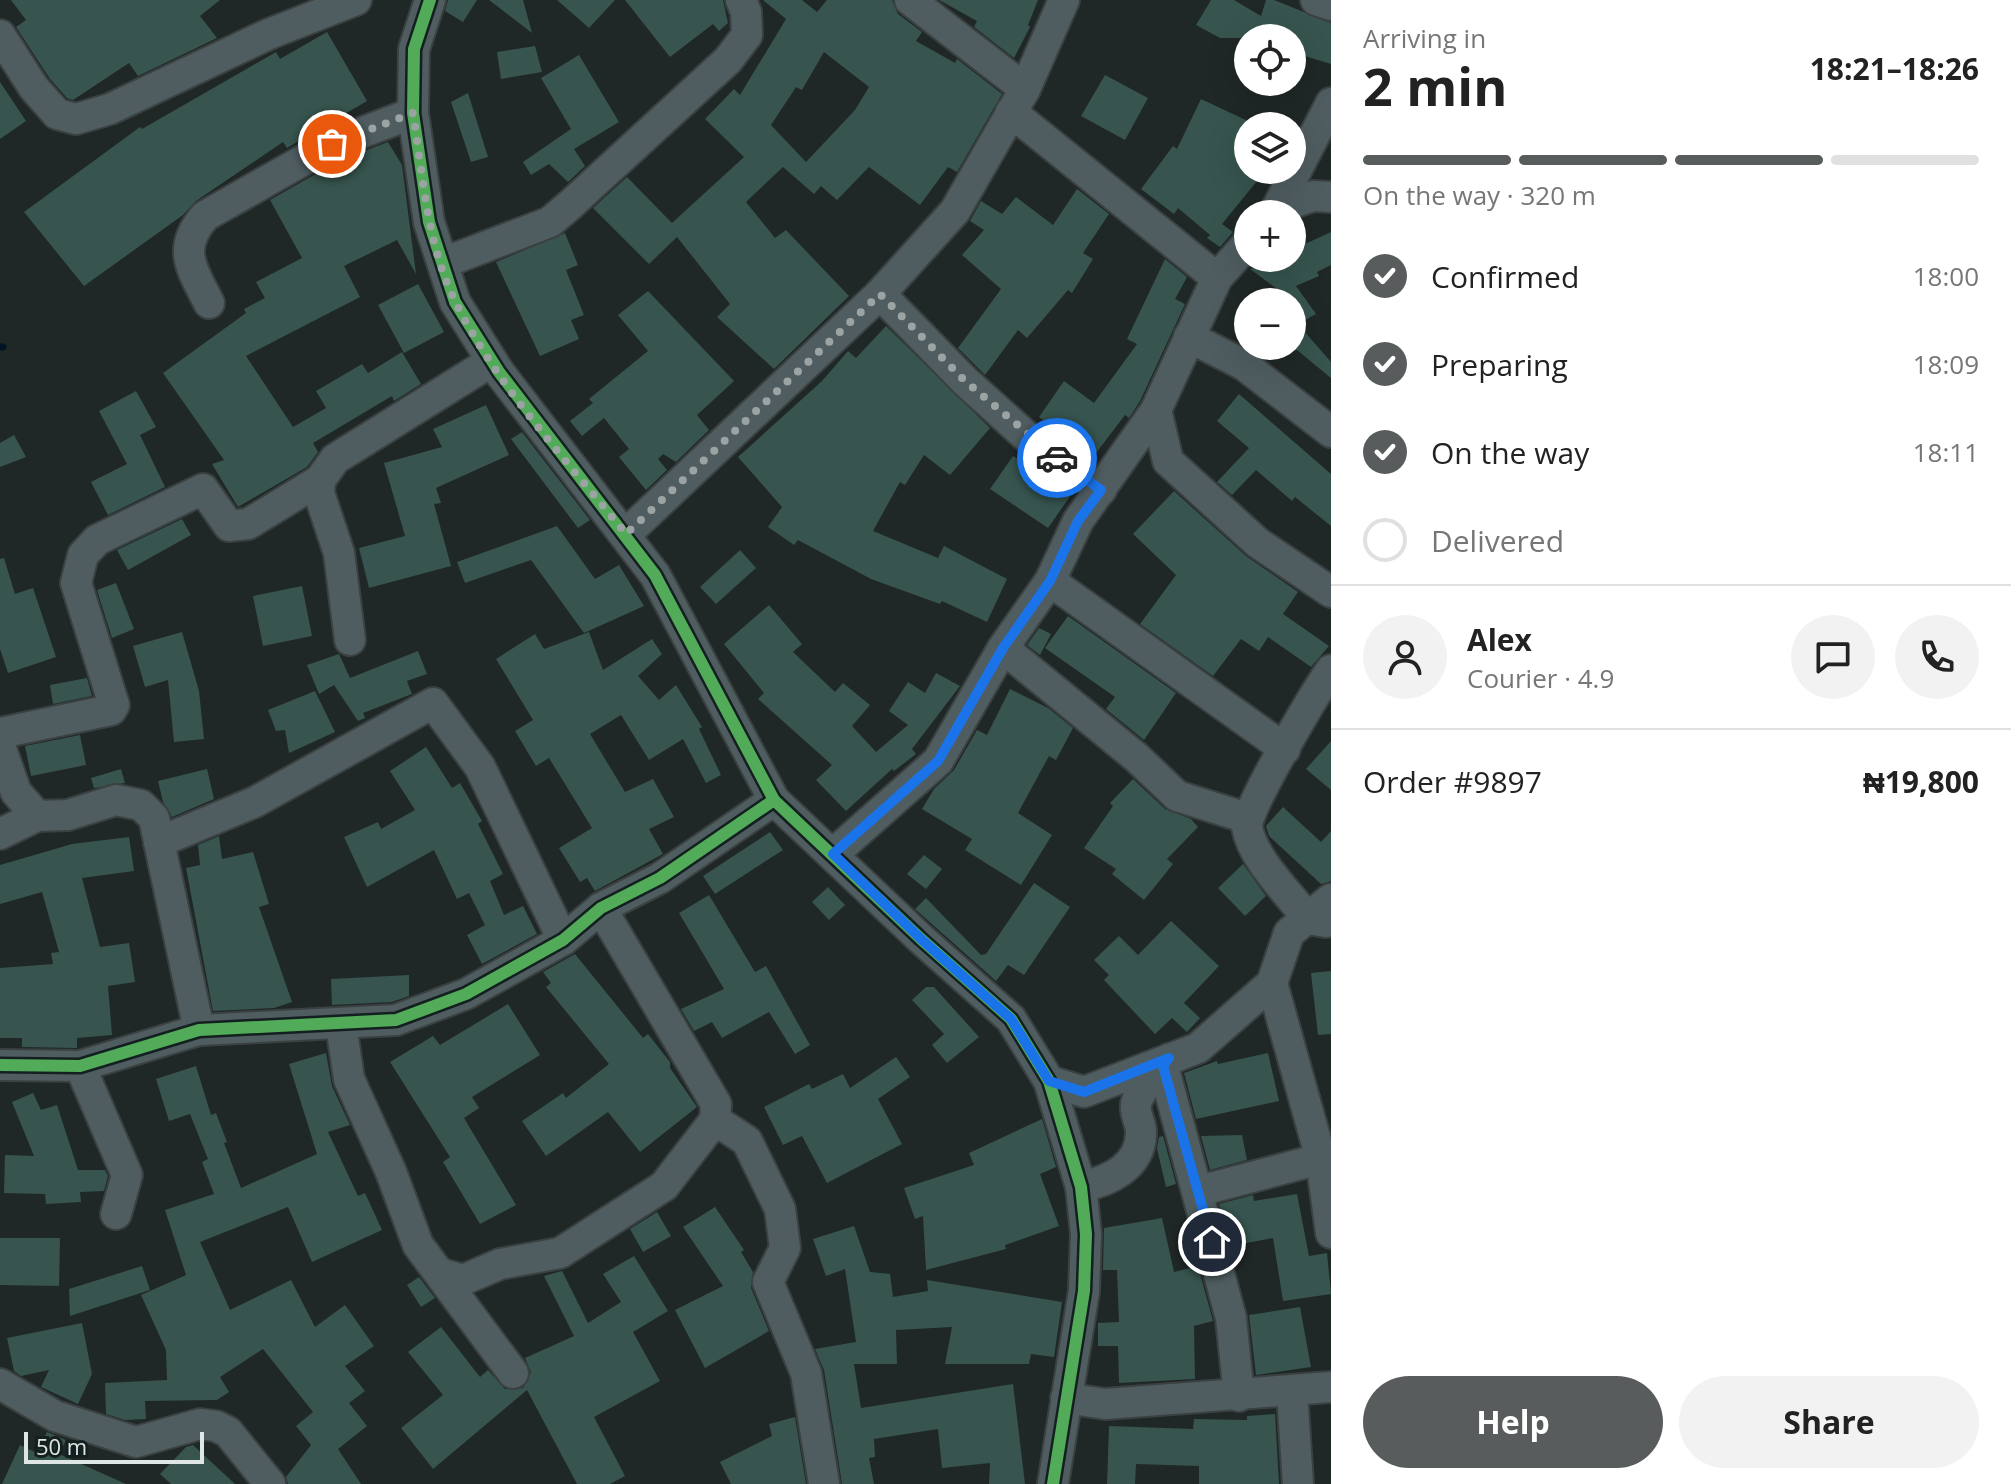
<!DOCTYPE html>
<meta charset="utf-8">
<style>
:root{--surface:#fff;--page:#f2f2f2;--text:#222;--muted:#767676;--line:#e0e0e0;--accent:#595c5c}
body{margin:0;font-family:"Open Sans",sans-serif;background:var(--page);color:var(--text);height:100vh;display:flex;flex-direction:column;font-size:30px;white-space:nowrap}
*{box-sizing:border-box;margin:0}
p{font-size:26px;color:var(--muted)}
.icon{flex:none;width:44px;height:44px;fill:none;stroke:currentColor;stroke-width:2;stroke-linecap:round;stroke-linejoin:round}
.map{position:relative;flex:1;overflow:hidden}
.side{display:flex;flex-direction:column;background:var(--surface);width:680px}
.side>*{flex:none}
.tools{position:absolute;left:1234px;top:24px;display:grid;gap:16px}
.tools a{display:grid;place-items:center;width:72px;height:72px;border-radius:50%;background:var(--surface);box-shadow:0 8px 32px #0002;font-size:40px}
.scale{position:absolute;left:24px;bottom:20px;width:180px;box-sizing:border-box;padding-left:8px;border:4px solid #dee6e6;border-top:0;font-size:22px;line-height:28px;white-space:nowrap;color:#dee6e6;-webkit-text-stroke:6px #142020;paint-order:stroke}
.pin{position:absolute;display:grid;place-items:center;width:68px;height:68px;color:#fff;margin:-34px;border:4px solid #fff;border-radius:50%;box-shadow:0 2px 8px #0007}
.courier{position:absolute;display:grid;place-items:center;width:80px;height:80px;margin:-40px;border:6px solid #1a73e8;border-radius:50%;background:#fff;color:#222;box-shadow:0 2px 10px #0007}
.head em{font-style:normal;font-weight:700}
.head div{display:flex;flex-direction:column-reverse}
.head{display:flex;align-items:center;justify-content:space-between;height:136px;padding:0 32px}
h1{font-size:52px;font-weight:700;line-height:60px}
.bar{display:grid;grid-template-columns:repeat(4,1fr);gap:12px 8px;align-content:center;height:96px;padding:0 32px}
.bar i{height:10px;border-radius:6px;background:var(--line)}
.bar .on{background:var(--accent)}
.bar p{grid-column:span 4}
.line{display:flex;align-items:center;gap:20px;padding:0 32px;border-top:2px solid var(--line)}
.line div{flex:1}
.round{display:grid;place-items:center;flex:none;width:84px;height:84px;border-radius:42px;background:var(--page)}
ol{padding:0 32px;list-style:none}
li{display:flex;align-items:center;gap:24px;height:88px}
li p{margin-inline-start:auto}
li .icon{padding:8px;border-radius:50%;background:var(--accent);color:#fff;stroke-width:4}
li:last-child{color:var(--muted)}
li i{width:44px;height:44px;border:4px solid var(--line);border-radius:50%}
.action{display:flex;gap:16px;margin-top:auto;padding:16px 32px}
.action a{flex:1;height:92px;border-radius:48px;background:var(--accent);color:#fff;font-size:32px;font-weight:700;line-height:92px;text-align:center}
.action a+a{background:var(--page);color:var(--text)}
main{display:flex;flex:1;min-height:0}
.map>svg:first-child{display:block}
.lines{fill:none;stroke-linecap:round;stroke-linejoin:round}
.stream{stroke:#031424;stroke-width:7}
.building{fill:#37544e;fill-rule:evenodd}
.minor-casing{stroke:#3b4141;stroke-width:34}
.minor{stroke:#4f5d61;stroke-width:30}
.cycleway-casing{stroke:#142020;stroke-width:17}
.cycleway{stroke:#51ab58;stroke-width:12}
.done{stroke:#9ca3a3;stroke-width:8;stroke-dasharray:0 14.4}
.route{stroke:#1a73e8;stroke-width:10}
</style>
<main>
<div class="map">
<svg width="1331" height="1484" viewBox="0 0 1331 1484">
<rect width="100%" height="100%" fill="#202727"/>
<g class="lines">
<path class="stream" d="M0,347H3"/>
</g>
<g class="building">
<path d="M11,0H220L200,16L217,38L138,76L129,63L73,100L67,98L50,79L16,27L26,20Z"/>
<path d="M448,0H477L463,22L445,11Z"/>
<path d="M489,0H523L532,33Z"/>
<path d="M557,0H615L589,28Z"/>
<path d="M625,0H723L728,23L719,31L713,24L670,57Z"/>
<path d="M763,0H802L817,12L827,0H892L898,14L922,32L916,41L955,63L957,59L1002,94L957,172L948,167L920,205L869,167L837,200L821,186L814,194L783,167L746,202L775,238L786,230L849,296L774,369L717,317L730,304L677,237L649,264L593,208L627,177L672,223L744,157L705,119L734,89L740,95L786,19ZM824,52L869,87L855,110L806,162L771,125L796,87L802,90Z"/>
<path d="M939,0H1038L1028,25L1030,27L1014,58L974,27L977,21Z"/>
<path d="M1211,0H1234L1261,16L1266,0H1274L1331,23V64L1292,52V38H1220L1196,25Z"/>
<path d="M327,32L367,101L287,148L283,142L196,201L183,215L84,286L24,212L140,127L142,129L276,52L280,59Z"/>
<path d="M535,46L542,72L501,79L497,52Z"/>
<path d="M579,55L619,122L574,149L585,166L568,182L549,164L531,175L523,162L571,129L541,78Z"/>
<path d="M1105,75L1148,98L1125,140L1081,116Z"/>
<path d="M0,82L26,121L0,139Z"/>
<path d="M468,93L488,157L471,162L451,102Z"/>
<path d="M1201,99L1248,121V170H1266L1222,224L1233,232L1220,247L1207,238L1210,235L1178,208L1174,214L1141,189L1173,146L1177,149Z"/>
<path d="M388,142L402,165L416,274L397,240L344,266L360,297L246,356L293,427L326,408L316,391L362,364L368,373L402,352L421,384L394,401L392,396L313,443L318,452L307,467L238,507L212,464L224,460L163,373L246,313L244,309L265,298L256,282L302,258L270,200L340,160Z"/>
<path d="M1077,189L1109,214L1083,253L1093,259L1072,293L1068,290L1027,338L1018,330L985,375L958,348L1001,289L962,255L984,230L970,221L981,201L1002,214L1016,197L1053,225Z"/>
<path d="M1331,232V265L1317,272L1319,276L1296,286L1316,314L1298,324L1331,362V378L1292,346V300L1250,269L1274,258H1292V250Z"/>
<path d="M565,233L578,265L566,270L584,315L571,320L579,339L540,356L496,262Z"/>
<path d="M1165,259L1187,277L1175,299L1185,304L1140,401L1129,418L1125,415L1093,457L1039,417L1064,381L1094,403L1137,344L1127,339Z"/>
<path d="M418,284L444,332L404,353L378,305Z"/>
<path d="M648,291L734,381L697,415L709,430L676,462L663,454L658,459L667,470L646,490L619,457L629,449L604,418L582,436L570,421L593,403L589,399L648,351L618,315Z"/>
<path d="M886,326L990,428L950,475L924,455L905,485L900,482L873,531L938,558L944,546L1007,579L987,622L942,601L940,604L871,579L798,540L794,545L768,527L782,507L738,457L822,381L848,351L856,358Z"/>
<path d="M136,391L156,427L140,435L165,487L108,515L91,482L127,464L99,411Z"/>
<path d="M1239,394L1331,474V526L1295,497L1292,501L1256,470L1232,495L1217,482L1249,448L1217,421Z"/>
<path d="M486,405L509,455L436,488L441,503L434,504L451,566L369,588L359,548L405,536L384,463L442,447L433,429Z"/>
<path d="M522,432L590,520L578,528L511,439Z"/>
<path d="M14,435L26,457L0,467V443Z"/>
<path d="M1013,456L1071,495L1048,528L990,489Z"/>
<path d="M1174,491L1246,556L1298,592L1283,614L1329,646L1311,667L1268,637L1259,651L1241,639L1213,676L1140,624L1176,575L1133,534Z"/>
<path d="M182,519L191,535L128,570L117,550Z"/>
<path d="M557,526L595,579L619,565L644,606L584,633L531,560L465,583L457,562Z"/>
<path d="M740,550L756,568L716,604L700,587Z"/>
<path d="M4,558L15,594L33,588L56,657L8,673L0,649V559Z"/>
<path d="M116,583L134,629L112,638L97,590Z"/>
<path d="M302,586L312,636L263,646L253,596Z"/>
<path d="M769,605L802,644L793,652L835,692L843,683L870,705L852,726L876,752L908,725L889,711L908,682L925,693L936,673L960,686L912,749L916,754L894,771L892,769L846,811L816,780L832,765L758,699L764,693L724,644Z"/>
<path d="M1068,616L1176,693L1144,740L1106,709L1115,697L1045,648Z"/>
<path d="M1039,628L1051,634L1040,655L1027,645Z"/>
<path d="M182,632L199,691L204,739L174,742L168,680L145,687L133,646Z"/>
<path d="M589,632L603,670L652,639L662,654L638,676L659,700L676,685L702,727L699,729L721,775L706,783L683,739L649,760L621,715L590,734L625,792L653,779L674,817L649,829L663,854L595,891L587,878L580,882L559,848L592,828L549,758L536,766L515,731L533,720L496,659L535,634L544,649Z"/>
<path d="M418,651L427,674L407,681L412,694L363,713L365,718L358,721L334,685L319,694L307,665L339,654L350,678Z"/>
<path d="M87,678L92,696L53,704L50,685Z"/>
<path d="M1010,689L1048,708L1073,728L1056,760L1049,756L1018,813L1052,835L1021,885L965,850L972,839L922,809L934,789L954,770L977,730L987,735Z"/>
<path d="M315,691L335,732L289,753L285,730L276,731L268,710Z"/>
<path d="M80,735L86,765L31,776L25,746Z"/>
<path d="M1331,741V790L1306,769Z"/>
<path d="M426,747L452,788L460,783L482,821L478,824L503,874L490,881L504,915L523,906L537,934L482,964L467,935L485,925L469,893L457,899L434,850L367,887L344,837L378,822L381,829L415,810L390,771Z"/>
<path d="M121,769L125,783L94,788L91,778Z"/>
<path d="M207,769L214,799L172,817L163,802L158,781Z"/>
<path d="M1133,779L1165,809L1191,819L1198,827L1167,859L1173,864L1144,900L1112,874L1116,869L1084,848L1113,806L1110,803Z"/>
<path d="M1283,807L1321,842L1331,831V881L1321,884L1269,836L1266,826Z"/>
<path d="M770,832L783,850L715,894L703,876Z"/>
<path d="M219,836L222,859L253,852L269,904L259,907L292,1002L274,1008L213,1011L186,868L200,865L198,845Z"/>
<path d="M129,837L134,871L82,878L100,947L129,943L135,982L108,986L112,1035L77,1038V1048L22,1047V1038H0V968L53,964L51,953L59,952L42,892L0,904V865L72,844Z"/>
<path d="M924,855L942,869L926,889L907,874Z"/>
<path d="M1243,864L1266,896L1245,916L1218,888Z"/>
<path d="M1034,883L1070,907L1024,975L1008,965L996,981L915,909L926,898L981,955L986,954Z"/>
<path d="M828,887L845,905L829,920L812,902Z"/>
<path d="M709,895L755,972L766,966L810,1045L795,1054L769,1012L722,1038L712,1022L694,1031L681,1009L724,989L679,913Z"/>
<path d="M1171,921L1219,966L1184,1003L1200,1018L1187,1032L1172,1018L1155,1034L1104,980L1109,975L1094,960L1119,936L1138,955Z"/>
<path d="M575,954L643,1038L648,1034L670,1062V1068L697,1107L640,1152L608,1112L546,1156L522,1121L563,1093L566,1098L609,1064L546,987L551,983L543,972Z"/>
<path d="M1331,971V1034L1318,1035L1311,973Z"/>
<path d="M409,975V996L392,1002L332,1005L331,979Z"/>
<path d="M926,987H934L979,1037L947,1063L932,1045L944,1034L912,1000Z"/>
<path d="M508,1004L540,1055L472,1097L479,1108L464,1118L516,1205L480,1224L443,1162L450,1157L390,1062L433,1036L440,1045Z"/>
<path d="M326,1053L332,1086L350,1125L328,1132L358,1196L365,1193L382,1230L312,1262L288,1207L200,1242L230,1310L291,1280L315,1327L345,1305L374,1346L345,1366L365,1391L349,1403L367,1426L338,1449L361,1484H288L286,1477L311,1445L296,1426L313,1412L263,1349L220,1377L229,1392L217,1400L145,1401L146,1419L125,1420L106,1414L105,1383L167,1380L166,1350L141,1295L186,1275L165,1210L214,1194L202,1162L208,1159L190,1114L169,1121L156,1079L196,1066L211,1115L216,1113L227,1142L224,1143L241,1188L317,1154L289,1064Z"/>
<path d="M1268,1053L1279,1101L1196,1119L1184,1073L1217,1061L1218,1064Z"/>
<path d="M896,1057L910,1077L878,1099L902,1144L827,1183L802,1136L783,1145L764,1107L809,1084L812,1089L843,1074L850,1088Z"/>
<path d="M33,1093L41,1110L57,1105L78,1170H105L108,1176L104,1191L80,1192L81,1202L46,1204L45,1194L4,1193L5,1155L34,1156L12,1102Z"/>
<path d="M1042,1119L1056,1167L1040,1174L1059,1226L1005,1245L1006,1249L926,1270L923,1216L915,1219L904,1188L974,1165L969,1153Z"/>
<path d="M1242,1135L1247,1160L1210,1170L1201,1136Z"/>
<path d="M1163,1136L1176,1184L1166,1187L1157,1149L1159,1137Z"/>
<path d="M1297,1194L1309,1256L1327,1253L1331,1294L1283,1301L1273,1238L1230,1246L1219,1204L1253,1195L1254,1201Z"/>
<path d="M715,1207L744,1250L741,1252L753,1272L751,1288L769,1331L705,1368L675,1310L723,1286L683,1227Z"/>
<path d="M657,1212L671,1236L643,1252L630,1229Z"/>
<path d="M1162,1218L1174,1272L1198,1266L1213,1321L1194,1326L1195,1379L1119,1383L1118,1346H1098V1323L1119,1322L1117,1270H1103L1104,1228Z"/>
<path d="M854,1226L870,1272L890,1274L893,1297L928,1291L927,1280L1062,1302L1054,1357L1031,1354L1029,1364H945L952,1327L896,1330L897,1364H854L861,1408L1013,1384L1025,1484H989L990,1463L942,1468L938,1429L874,1439L875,1457L869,1458L874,1484H842L824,1370L815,1349L856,1342L845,1269L826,1276L813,1239Z"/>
<path d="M0,1238H60L59,1286L0,1285Z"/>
<path d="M634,1256L668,1311L633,1332L660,1381L594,1417L625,1476L610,1484H577L527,1390L433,1469L401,1428L443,1395L408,1352L441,1327L480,1377L488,1370L505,1389L523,1388L531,1372L525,1358L574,1336L544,1276L562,1271L588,1323L621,1302L603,1274Z"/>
<path d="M142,1266L150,1290L70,1316L69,1289Z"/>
<path d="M419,1277L435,1298L421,1307L407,1285Z"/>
<path d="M1300,1307L1311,1367L1256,1375L1249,1315Z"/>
<path d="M82,1323L92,1374L78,1404L41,1387L49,1370L21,1376L14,1371L7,1338Z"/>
<path d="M1275,1414L1279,1484H1199V1466L1136,1464L1135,1484H1107L1109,1426L1193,1429L1194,1419L1247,1420V1416Z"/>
<path d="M795,1417L806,1484H731L720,1462L772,1436L769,1424Z"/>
<path d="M47,1432L66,1440L59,1454L126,1484H2L20,1445L37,1453Z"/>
<path d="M193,1445L235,1484H171L160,1474L186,1447Z"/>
</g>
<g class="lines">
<g class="minor-casing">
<g id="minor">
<path d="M430,0L414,49L413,113L429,222L455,302L499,372L655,575L774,800L921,939L1011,1019L1049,1081L1081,1187L1086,1234L1084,1291L1053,1484"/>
<path d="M910,0L1025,89"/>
<path d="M1316,0L1331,5"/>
<path d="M0,35L34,88L57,114L76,119L110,109L269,34L356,0"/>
<path d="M1011,112L1217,278"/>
<path d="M1280,207L1313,196L1331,197"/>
<path d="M1274,214L1331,103"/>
<path d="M443,263L550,222L570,205L728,60L747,35L746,12L741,0"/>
<path d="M880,294L965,381L1026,436L1101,490"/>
<path d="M209,303C192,269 176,249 205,216L332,144L413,113"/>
<path d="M1189,337L1244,365L1331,432"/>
<path d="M1156,410L1168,461L1258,543L1331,592"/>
<path d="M320,480L319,493L339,553L350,640"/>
<path d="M626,534L880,294L955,211L1025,89L1064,0"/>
<path d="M1050,581L1285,749"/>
<path d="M1003,648L1136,757L1177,796L1247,818"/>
<path d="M0,733L111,710L114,705L76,583L83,555L97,540L203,489L229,526L248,524L320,480L335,459L492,361"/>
<path d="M0,746L16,792L37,816"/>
<path d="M0,834L37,816L68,815L116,800L141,805L154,818L199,1030"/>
<path d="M159,842L255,802L433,703L480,767L563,940"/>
<path d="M833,854L938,761L1003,648L1050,581L1078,521L1156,410L1217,278L1248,243"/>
<path d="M601,908L716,1104L715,1120L747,1141L780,1209L785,1248L768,1282L806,1373L824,1484"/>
<path d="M1326,922L1308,919C1288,892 1253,860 1247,827C1245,810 1317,690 1331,670"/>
<path d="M1272,983L1321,1159L1331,1233"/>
<path d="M341,1024L349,1079L391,1172L418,1245L513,1373"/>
<path d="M0,1065L80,1066L199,1030L396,1020L466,994L563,940L601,908L660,878L774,800"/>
<path d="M80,1066L127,1175L116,1214"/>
<path d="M1163,1066L1231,1318L1239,1396"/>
<path d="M1049,1081L1084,1092L1198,1048L1272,983L1289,933L1331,899"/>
<path d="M1081,1187C1109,1181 1140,1167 1141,1134C1142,1124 1134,1114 1136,1104C1140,1087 1158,1072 1169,1059"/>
<path d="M1199,1191L1331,1156"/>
<path d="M442,1274L463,1280L500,1264L560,1253L664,1186L715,1120"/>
<path d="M0,1384L55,1416L136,1442L200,1424L216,1426L228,1432L270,1484"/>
<path d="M1292,1392L1298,1484"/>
<path d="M1066,1398L1105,1404L1331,1387"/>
</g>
</g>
<use href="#minor" class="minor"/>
<g class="cycleway-casing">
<g id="cycleway">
<path d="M430,0L414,49L413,113L429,222L455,302L499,372L655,575L774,800L921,939L1011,1019L1049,1081L1081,1187L1086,1234L1084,1291L1053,1484"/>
<path d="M0,1065L80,1066L199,1030L396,1020L466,994L563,940L601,908L660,878L774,800"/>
</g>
</g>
<use href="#cycleway" class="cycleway"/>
</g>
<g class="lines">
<path class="done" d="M332,144L413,113C423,176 427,245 456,303C498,387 567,461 626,534L880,294L965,381L1057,458"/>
<path class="route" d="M1057,458L1101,490L1078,521L1050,581L1003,648L938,761L833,854L921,939L1011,1019L1049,1081L1084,1092L1169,1058L1163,1066L1212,1242"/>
</g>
</svg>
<div class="tools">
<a><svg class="icon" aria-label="locate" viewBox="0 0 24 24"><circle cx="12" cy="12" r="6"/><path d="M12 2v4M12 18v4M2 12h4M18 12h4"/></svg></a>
<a><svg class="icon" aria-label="layers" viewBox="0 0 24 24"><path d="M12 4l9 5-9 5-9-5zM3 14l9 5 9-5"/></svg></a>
<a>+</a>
<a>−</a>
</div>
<div class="scale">50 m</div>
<div class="pin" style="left:332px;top:144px;background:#ea580c"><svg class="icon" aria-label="bag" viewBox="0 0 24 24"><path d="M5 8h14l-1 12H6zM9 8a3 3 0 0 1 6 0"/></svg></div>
<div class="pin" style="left:1212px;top:1242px;background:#1f2937"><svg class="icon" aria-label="home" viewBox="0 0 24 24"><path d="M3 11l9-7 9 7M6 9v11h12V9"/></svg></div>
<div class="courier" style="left:1057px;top:458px"><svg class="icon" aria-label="car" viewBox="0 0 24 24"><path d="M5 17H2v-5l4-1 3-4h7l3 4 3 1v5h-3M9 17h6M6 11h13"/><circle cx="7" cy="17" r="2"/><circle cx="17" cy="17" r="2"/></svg></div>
</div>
<section class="side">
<div class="head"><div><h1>2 min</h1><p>Arriving in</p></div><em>18:21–18:26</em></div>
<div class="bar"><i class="on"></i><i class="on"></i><i class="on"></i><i></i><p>On the way · 320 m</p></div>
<ol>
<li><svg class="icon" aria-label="check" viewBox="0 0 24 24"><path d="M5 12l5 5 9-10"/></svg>Confirmed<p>18:00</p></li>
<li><svg class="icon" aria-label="check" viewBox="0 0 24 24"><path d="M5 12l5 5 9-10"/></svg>Preparing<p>18:09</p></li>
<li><svg class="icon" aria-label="check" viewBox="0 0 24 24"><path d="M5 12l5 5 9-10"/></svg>On the way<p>18:11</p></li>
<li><i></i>Delivered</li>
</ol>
<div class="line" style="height:144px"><a class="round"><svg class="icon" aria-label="person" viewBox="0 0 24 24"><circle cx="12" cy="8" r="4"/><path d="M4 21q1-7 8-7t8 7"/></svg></a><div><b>Alex</b><p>Courier · 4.9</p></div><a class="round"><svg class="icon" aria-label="chat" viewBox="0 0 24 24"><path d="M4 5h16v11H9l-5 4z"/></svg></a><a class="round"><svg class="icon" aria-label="phone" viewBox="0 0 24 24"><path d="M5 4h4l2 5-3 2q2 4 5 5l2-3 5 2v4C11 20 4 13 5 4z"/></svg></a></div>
<div class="line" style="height:104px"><div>Order #9897</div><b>₦19,800</b></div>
<div class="action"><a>Help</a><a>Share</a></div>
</section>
</main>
